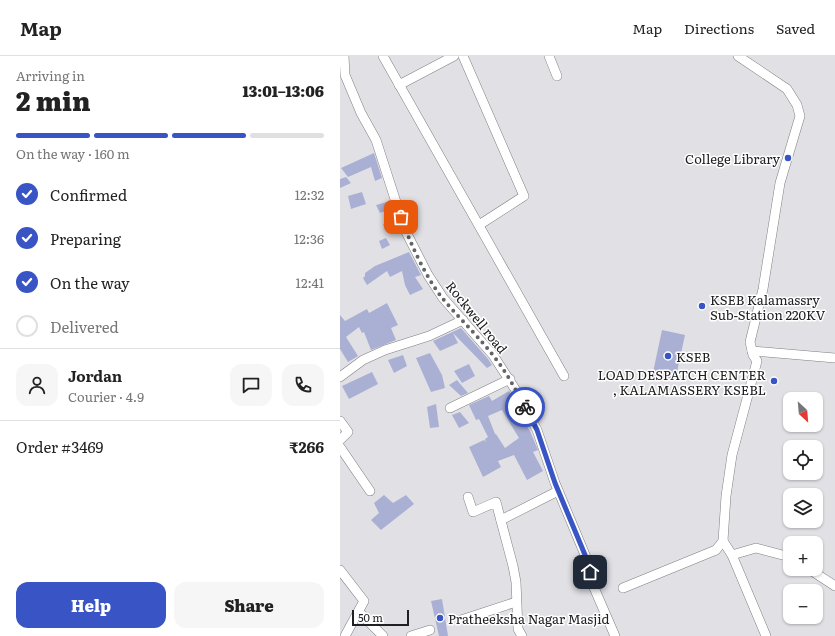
<!DOCTYPE html>
<meta charset="utf-8">
<style>
:root{--surface:#fff;--page:#f6f6f6;--text:#222;--muted:#767676;--line:#e0e0e0;--accent:#3854c5}
body{margin:0;font-family:Literata,serif;background:var(--page);color:var(--text);height:100vh;display:flex;flex-direction:column;font-size:15px;white-space:nowrap}
*{box-sizing:border-box;margin:0}
p{font-size:13px;color:var(--muted)}
.icon{flex:none;width:22px;height:22px;fill:none;stroke:currentColor;stroke-width:2;stroke-linecap:round;stroke-linejoin:round}
.map{position:relative;flex:1;overflow:hidden}
.side{display:flex;flex-direction:column;background:var(--surface);width:340px}
.side>*{flex:none}
.needle{width:26px;rotate:154deg}
.controls{position:absolute;left:443px;top:336px;display:grid;gap:8px}
.controls a{display:grid;place-items:center;width:40px;height:40px;border-radius:8px;background:var(--surface);box-shadow:0 1px 3px #0004;font-size:20px}
.scale{position:absolute;left:12px;bottom:10px;width:57px;box-sizing:border-box;padding-left:4px;border:2px solid #202022;border-top:0;font-size:11px;line-height:14px;white-space:nowrap;color:#202022;-webkit-text-stroke:3px #fff;paint-order:stroke}
.pin{position:absolute;display:grid;place-items:center;width:34px;height:34px;color:#fff;margin:-17px;border-radius:8px;box-shadow:0 2px 6px #0006}
.courier{position:absolute;display:grid;place-items:center;width:40px;height:40px;margin:-20px;border:3px solid #3854c5;border-radius:50%;background:#fff;color:#222;box-shadow:0 1px 5px #0007}
.headline em{font-style:normal;font-weight:800}
.headline div{display:flex;flex-direction:column-reverse}
.headline{display:flex;align-items:center;justify-content:space-between;height:68px;padding:0 16px}
h1{font-size:26px;font-weight:800;line-height:30px}
.bar{display:grid;grid-template-columns:repeat(4,1fr);gap:6px 4px;align-content:center;height:48px;padding:0 16px}
.bar i{height:5px;border-radius:3px;background:var(--line)}
.bar .on{background:var(--accent)}
.bar p{grid-column:span 4}
.line{display:flex;align-items:center;gap:10px;padding:0 16px;border-top:1px solid var(--line)}
.line div{flex:1}
.round{display:grid;place-items:center;flex:none;width:42px;height:42px;border-radius:12px;background:var(--page)}
ol{padding:0 16px;list-style:none}
li{display:flex;align-items:center;gap:12px;height:44px}
li p{margin-inline-start:auto}
li .icon{padding:4px;border-radius:50%;background:var(--accent);color:#fff;stroke-width:4}
li:last-child{color:var(--muted)}
li i{width:22px;height:22px;border:2px solid var(--line);border-radius:50%}
.cta{display:flex;gap:8px;margin-top:auto;padding:8px 16px}
.cta a{flex:1;height:46px;border-radius:12px;background:var(--accent);color:#fff;font-size:16px;font-weight:800;line-height:46px;text-align:center}
.cta a+a{background:var(--page);color:var(--text)}
header{display:flex;align-items:center;gap:24px;box-sizing:border-box;height:56px;padding:0 20px;background:var(--surface);border-bottom:1px solid var(--line)}
header strong{font-size:19px}
nav{display:flex;gap:22px;margin-inline-start:auto;font-size:14px}
main{display:flex;flex:1;min-height:0}
.map>svg:first-child{display:block}
.building{fill:#aab0d4;fill-rule:evenodd}
.lines{fill:none;stroke-linecap:round;stroke-linejoin:round}
.minor-casing{stroke:#7e7f83;stroke-width:10}
.minor{stroke:#fff;stroke-width:9}
.done{stroke:#646466;stroke-width:4;stroke-dasharray:0 7.2}
.route{stroke:#3854c5;stroke-width:5}
.poi-dot{fill:#3854c5;stroke:#fff;stroke-width:1.5}
.labels{text-anchor:middle;dominant-baseline:central;stroke-width:3;stroke-linejoin:round;paint-order:stroke}
.poi-label{font-size:13px;fill:#202022;stroke:#fff;text-anchor:start}
.street-label{font-size:13px;fill:#202022;stroke:#fff}
</style>
<header>
<strong>Map</strong>
<nav><a>Map</a><a>Directions</a><a>Saved</a></nav>
</header>
<main>
<section class="side">
<div class="headline"><div><h1>2 min</h1><p>Arriving in</p></div><em>13:01–13:06</em></div>
<div class="bar"><i class="on"></i><i class="on"></i><i class="on"></i><i></i><p>On the way · 160 m</p></div>
<ol>
<li><svg class="icon" aria-label="check" viewBox="0 0 24 24"><path d="M5 12l5 5 9-10"/></svg>Confirmed<p>12:32</p></li>
<li><svg class="icon" aria-label="check" viewBox="0 0 24 24"><path d="M5 12l5 5 9-10"/></svg>Preparing<p>12:36</p></li>
<li><svg class="icon" aria-label="check" viewBox="0 0 24 24"><path d="M5 12l5 5 9-10"/></svg>On the way<p>12:41</p></li>
<li><i></i>Delivered</li>
</ol>
<div class="line" style="height:72px"><a class="round"><svg class="icon" aria-label="person" viewBox="0 0 24 24"><circle cx="12" cy="8" r="4"/><path d="M4 21q1-7 8-7t8 7"/></svg></a><div><b>Jordan</b><p>Courier · 4.9</p></div><a class="round"><svg class="icon" aria-label="chat" viewBox="0 0 24 24"><path d="M4 5h16v11H9l-5 4z"/></svg></a><a class="round"><svg class="icon" aria-label="phone" viewBox="0 0 24 24"><path d="M5 4h4l2 5-3 2q2 4 5 5l2-3 5 2v4C11 20 4 13 5 4z"/></svg></a></div>
<div class="line" style="height:52px"><div>Order #3469</div><b>₹266</b></div>
<div class="cta"><a>Help</a><a>Share</a></div>
</section>
<div class="map">
<svg width="495" height="580" viewBox="0 0 495 580">
<rect width="100%" height="100%" fill="#e1e1e5"/>
<g class="building">
<path d="M34,97L42,122L35,125L31,111L8,121L1,112Z"/>
<path d="M6,121L11,127L0,132V123Z"/>
<path d="M22,136L26,148L11,153L8,140Z"/>
<path d="M47,146L51,153L40,157L36,149Z"/>
<path d="M55,163L57,170L45,173L43,168Z"/>
<path d="M46,182L50,189L42,193L39,185Z"/>
<path d="M69,196L81,219L75,221L83,233L70,239L65,229L62,215L50,221L47,215L27,229L23,222L25,220V217L35,210Z"/>
<path d="M47,247L58,269L51,272L56,284L31,294L24,276L22,277L19,271L6,281L18,300L8,306L0,293V259L5,265L27,253L29,257Z"/>
<path d="M121,272L148,303L152,309L147,312L113,277L118,287L100,295L93,285Z"/>
<path d="M322,274L345,279L335,325L312,321Z"/>
<path d="M90,297L102,319L105,332L91,336L76,302Z"/>
<path d="M63,299L67,310L54,317L48,304Z"/>
<path d="M129,308L135,320L122,327L114,315Z"/>
<path d="M32,316L38,328L9,343L2,330Z"/>
<path d="M117,324L122,330L128,337L121,340L109,329Z"/>
<path d="M169,335L181,357L179,358L190,375L198,394L193,396L203,415L187,424L174,399L158,405L161,411L143,421L129,391L144,384L146,386L145,383L148,381L139,363L136,364L129,349L149,340L152,345ZM162,354L179,382L165,392L156,378H155L148,360Z"/>
<path d="M96,348L99,371L90,372L87,351Z"/>
<path d="M120,356L129,367L119,372L112,359Z"/>
<path d="M44,439L53,447L66,439L74,448L41,474L31,464L39,457L34,447Z"/>
<path d="M102,543L108,580H99L91,545Z"/>
</g>
<g class="lines">
<g class="minor-casing">
<g id="minor">
<path d="M4,0L5,19L21,57L36,84L65,174L88,219L103,242L153,299L175,333L197,374L215,427L248,506L252,527L275,580"/>
<path d="M43,0L224,320"/>
<path d="M123,0L184,140L139,169"/>
<path d="M209,0L217,20"/>
<path d="M59,29L114,0"/>
<path d="M412,295L495,302"/>
<path d="M0,321L23,304L45,294L89,280L123,264"/>
<path d="M110,352L170,323"/>
<path d="M0,365L8,376L0,384"/>
<path d="M0,391L30,435"/>
<path d="M128,441L133,456L156,446L173,510L176,526L178,573L182,580"/>
<path d="M161,464L218,435"/>
<path d="M383,485L392,499L416,492L450,501"/>
<path d="M392,499L426,580"/>
<path d="M469,513L495,530"/>
<path d="M0,514L24,545L5,580"/>
<path d="M283,532L376,494L383,485L386,440L392,399L417,305L413,299L410,286L423,233L440,127L460,60L457,49L447,33L398,0"/>
<path d="M19,556L43,580"/>
<path d="M121,564L176,546"/>
<path d="M71,580L90,574"/>
</g>
</g>
<use href="#minor" class="minor"/>
</g>
<g class="lines">
<path class="done" d="M61,161C70,187 86,222 103,243C119,262 137,279 152,298C165,314 175,332 185,351"/>
<path class="route" d="M185,351L197,374L215,427L248,506L250,516"/>
</g>
<g class="poi-dot">
<circle cx="448" cy="102" r="4"/>
<circle cx="362" cy="250" r="4"/>
<circle cx="328" cy="300" r="4"/>
<circle cx="434" cy="325" r="4"/>
<circle cx="100" cy="562" r="4"/>
</g>
<g class="labels">
<g class="poi-label">
<text x="440" y="102" text-anchor="end">College Library</text>
<text x="370" y="243">KSEB Kalamassry<tspan x="370" dy="15">Sub-Station 220KV</tspan></text>
<text x="336" y="300">KSEB</text>
<text x="426" y="318" text-anchor="end">LOAD DESPATCH CENTER<tspan x="426" dy="15">, KALAMASSERY KSEBL</tspan></text>
<text x="108" y="562">Pratheeksha Nagar Masjid</text>
</g>
<g class="street-label">
<text transform="translate(137 261) rotate(51)">Rockwell road</text>
</g>
</g>
</svg>
<div class="controls">
<a><svg class="needle" viewBox="-14 -14 28 28"><path d="M0-13l5 13h-10z" fill="#e53935"/><path d="M0 13l5-13h-10z" fill="#767676"/></svg></a>
<a><svg class="icon" aria-label="locate" viewBox="0 0 24 24"><circle cx="12" cy="12" r="6"/><path d="M12 2v4M12 18v4M2 12h4M18 12h4"/></svg></a>
<a><svg class="icon" aria-label="layers" viewBox="0 0 24 24"><path d="M12 4l9 5-9 5-9-5zM3 14l9 5 9-5"/></svg></a>
<a>+</a>
<a>−</a>
</div>
<div class="scale">50 m</div>
<div class="pin" style="left:61px;top:161px;background:#ea580c"><svg class="icon" aria-label="bag" viewBox="0 0 24 24"><path d="M5 8h14l-1 12H6zM9 8a3 3 0 0 1 6 0"/></svg></div>
<div class="pin" style="left:250px;top:516px;background:#1f2937"><svg class="icon" aria-label="home" viewBox="0 0 24 24"><path d="M3 11l9-7 9 7M6 9v11h12V9"/></svg></div>
<div class="courier" style="left:185px;top:351px"><svg class="icon" aria-label="bike" viewBox="0 0 24 24"><circle cx="6" cy="16" r="4"/><circle cx="18" cy="16" r="4"/><path d="M6 16l4-8h5l3 8M10 8l3 8H6M13 5h3"/></svg></div>
</div>
</main>
